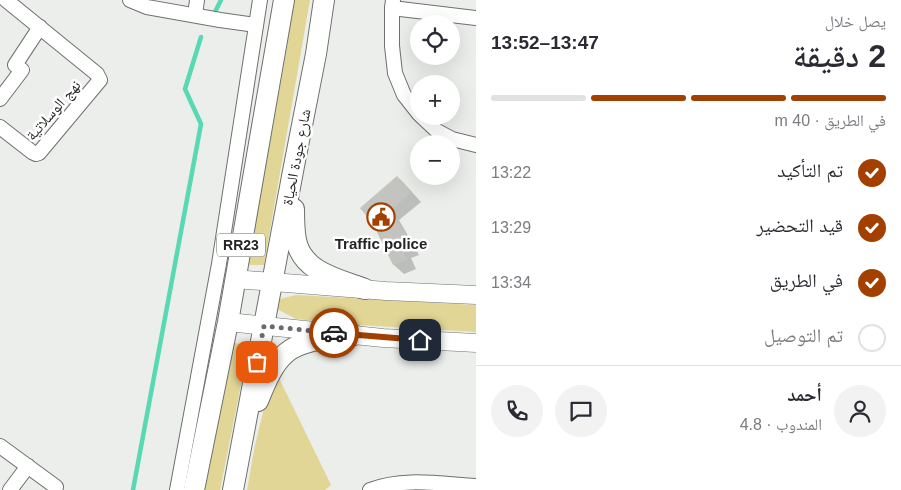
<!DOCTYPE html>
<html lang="ar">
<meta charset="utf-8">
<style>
:root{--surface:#fff;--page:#f2f2f3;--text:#2b2b33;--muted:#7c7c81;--line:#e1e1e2;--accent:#a34000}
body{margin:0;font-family:Helvetica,"Noto Naskh Arabic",sans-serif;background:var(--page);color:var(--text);direction:rtl;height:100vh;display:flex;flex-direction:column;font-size:19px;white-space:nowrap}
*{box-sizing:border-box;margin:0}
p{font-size:16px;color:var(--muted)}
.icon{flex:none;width:28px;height:28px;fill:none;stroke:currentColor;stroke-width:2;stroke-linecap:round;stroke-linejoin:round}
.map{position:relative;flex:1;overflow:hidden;direction:ltr}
.sheet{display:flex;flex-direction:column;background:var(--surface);width:425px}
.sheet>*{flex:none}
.fabs{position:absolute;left:410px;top:15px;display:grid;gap:10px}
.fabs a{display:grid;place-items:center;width:50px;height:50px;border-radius:50%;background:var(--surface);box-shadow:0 5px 20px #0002;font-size:25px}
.pin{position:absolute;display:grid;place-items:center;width:42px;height:42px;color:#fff;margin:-21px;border-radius:10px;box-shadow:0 2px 8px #0006}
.courier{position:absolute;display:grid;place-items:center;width:50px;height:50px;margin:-25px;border:4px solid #a34000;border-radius:50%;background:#fff;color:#222;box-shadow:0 1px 6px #0007}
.head em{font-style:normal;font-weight:600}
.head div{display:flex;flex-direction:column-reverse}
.head{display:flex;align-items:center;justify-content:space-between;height:85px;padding:0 15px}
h1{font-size:32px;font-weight:600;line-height:38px}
.bar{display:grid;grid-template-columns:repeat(4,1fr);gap:8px 5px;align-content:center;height:60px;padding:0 15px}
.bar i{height:6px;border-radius:4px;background:var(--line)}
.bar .active{background:var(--accent)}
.bar p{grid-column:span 4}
.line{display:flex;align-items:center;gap:12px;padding:0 15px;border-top:1px solid var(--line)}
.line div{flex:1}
.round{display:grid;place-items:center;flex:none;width:52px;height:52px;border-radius:26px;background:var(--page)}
ol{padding:0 15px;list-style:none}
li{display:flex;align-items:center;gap:15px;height:55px}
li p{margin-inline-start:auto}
li .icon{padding:5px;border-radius:50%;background:var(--accent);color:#fff;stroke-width:4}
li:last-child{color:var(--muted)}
li i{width:28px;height:28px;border:2px solid var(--line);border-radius:50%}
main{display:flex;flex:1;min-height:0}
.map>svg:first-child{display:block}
.green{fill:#e2d696}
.shadow{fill:#0003}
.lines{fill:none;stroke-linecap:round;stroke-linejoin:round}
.stream{stroke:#58d9b3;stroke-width:4.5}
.building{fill:#c3c4bf}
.minor-casing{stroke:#6e716d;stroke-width:16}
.major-casing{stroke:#6e716d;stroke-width:19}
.highway-casing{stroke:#6e716d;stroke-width:22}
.minor{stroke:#fff;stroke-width:14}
.major{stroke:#fff;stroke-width:18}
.highway{stroke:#fff;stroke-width:20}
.done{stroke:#696b69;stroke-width:5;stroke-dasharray:0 9}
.route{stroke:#a34000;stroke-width:6}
.labels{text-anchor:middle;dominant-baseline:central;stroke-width:5;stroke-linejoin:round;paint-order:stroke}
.shield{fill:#fff;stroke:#656665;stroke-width:1}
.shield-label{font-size:14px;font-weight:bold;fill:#232423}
.street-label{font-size:15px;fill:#232423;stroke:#fff}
.poi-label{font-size:15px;font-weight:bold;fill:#232423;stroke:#fff}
</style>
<main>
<section class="sheet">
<div class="head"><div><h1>2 دقيقة</h1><p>يصل خلال</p></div><em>13:47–13:52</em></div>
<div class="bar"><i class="active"></i><i class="active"></i><i class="active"></i><i></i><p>في الطريق · 40 m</p></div>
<ol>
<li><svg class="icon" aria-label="check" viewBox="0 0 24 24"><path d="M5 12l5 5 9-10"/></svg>تم التأكيد<p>13:22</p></li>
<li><svg class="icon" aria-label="check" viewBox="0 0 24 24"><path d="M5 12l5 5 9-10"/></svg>قيد التحضير<p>13:29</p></li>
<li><svg class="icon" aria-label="check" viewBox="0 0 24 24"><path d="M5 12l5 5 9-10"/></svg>في الطريق<p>13:34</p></li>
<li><i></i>تم التوصيل</li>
</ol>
<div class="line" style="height:90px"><a class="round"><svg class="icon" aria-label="person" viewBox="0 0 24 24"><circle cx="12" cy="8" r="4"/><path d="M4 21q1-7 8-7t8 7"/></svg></a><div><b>أحمد</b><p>المندوب · 4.8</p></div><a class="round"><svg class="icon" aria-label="chat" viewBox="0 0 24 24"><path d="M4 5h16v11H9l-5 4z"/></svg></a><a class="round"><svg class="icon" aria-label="phone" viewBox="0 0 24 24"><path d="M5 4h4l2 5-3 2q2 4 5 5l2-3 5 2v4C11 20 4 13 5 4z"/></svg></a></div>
</section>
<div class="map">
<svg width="476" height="490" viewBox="0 0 476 490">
<rect width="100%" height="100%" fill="#ebeeea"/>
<g class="green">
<path d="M293,0H310L264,265H248L287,47Z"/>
<path d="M296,295L476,305V332L359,325L296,319L275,308L280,299Z"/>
<path d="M226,342L249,345L220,490H198Z"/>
<path d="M278,376L331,485L325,490H247L255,445L268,392Z"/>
</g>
<path class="shadow" d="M401,180L421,202L399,220L419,255L411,258L416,269L404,274L394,265L374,223Z"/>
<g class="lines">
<g class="stream">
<path d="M214,14L221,0"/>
<path d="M133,490L201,124L185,89L201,37"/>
</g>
</g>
<path class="building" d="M397,176L412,192L391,210L411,245L402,248L407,260L393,265L373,224L360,208Z"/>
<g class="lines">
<g class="minor-casing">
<g id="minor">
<path d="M130,0L147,7L220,20L256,25"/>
<path d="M393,0L392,8V46L395,73L404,95L419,114"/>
<path d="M392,8L476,18"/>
<path d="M195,15L197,0"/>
<path d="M0,99L22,70L15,65L40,27"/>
<path d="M421,116L437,131L452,139L476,145"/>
<path d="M0,127L32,152L36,154L39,153L100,80L97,74L6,0"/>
<path d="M0,446L56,487"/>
<path d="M10,490L28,466"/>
<path d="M177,490L219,264L260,0"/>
<path d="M370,490C403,477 441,484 476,486"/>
</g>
</g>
<g class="major-casing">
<g id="major">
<path d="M235,279L386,291L476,295"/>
<path d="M228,322L383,338L476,343"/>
</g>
</g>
<g class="highway-casing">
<g id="highway">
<path d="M294,209C294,219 294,230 296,240C302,272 338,279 365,289"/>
<path d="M258,401C265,384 272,365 286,353C302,339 334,338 354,335"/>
<path d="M194,490L228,322L284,0"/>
<path d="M233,490L294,166L316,54L324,0"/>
</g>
</g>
<use href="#minor" class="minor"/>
<use href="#major" class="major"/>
<use href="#highway" class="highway"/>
</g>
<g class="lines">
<path class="done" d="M257,362L264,326L334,333"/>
<path class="route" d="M334,333L420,340"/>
</g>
<defs>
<g id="civic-ring" transform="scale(1.4375)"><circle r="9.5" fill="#fff" stroke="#a34000" stroke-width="1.5"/><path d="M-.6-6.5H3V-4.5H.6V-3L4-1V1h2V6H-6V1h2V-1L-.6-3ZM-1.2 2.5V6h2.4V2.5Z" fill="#a34000"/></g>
</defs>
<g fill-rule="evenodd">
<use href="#civic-ring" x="381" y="217"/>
</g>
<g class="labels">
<rect class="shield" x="217" y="233.5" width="48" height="23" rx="4"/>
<g class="shield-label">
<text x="241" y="245">RR23</text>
</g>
<g class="street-label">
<text transform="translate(53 110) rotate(-49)">نهج الوسلاتية</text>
<text transform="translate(296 157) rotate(-79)">شارع جودة الحياة</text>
</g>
<g class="poi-label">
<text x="381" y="243">Traffic police</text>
</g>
</g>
</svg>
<div class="fabs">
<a><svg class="icon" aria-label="locate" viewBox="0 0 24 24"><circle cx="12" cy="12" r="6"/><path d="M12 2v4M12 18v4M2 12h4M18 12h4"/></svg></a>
<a>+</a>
<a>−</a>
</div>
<div class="pin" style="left:257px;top:362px;background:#ea580c"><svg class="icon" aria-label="bag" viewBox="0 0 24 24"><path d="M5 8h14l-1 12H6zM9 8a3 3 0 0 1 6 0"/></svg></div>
<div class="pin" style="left:420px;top:340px;background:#1f2937"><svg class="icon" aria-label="home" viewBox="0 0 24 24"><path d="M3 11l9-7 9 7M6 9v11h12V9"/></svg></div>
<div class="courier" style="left:334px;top:333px"><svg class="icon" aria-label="car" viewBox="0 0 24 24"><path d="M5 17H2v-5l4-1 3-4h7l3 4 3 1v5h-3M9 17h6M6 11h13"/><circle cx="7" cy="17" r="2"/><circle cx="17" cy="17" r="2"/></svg></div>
</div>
</main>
